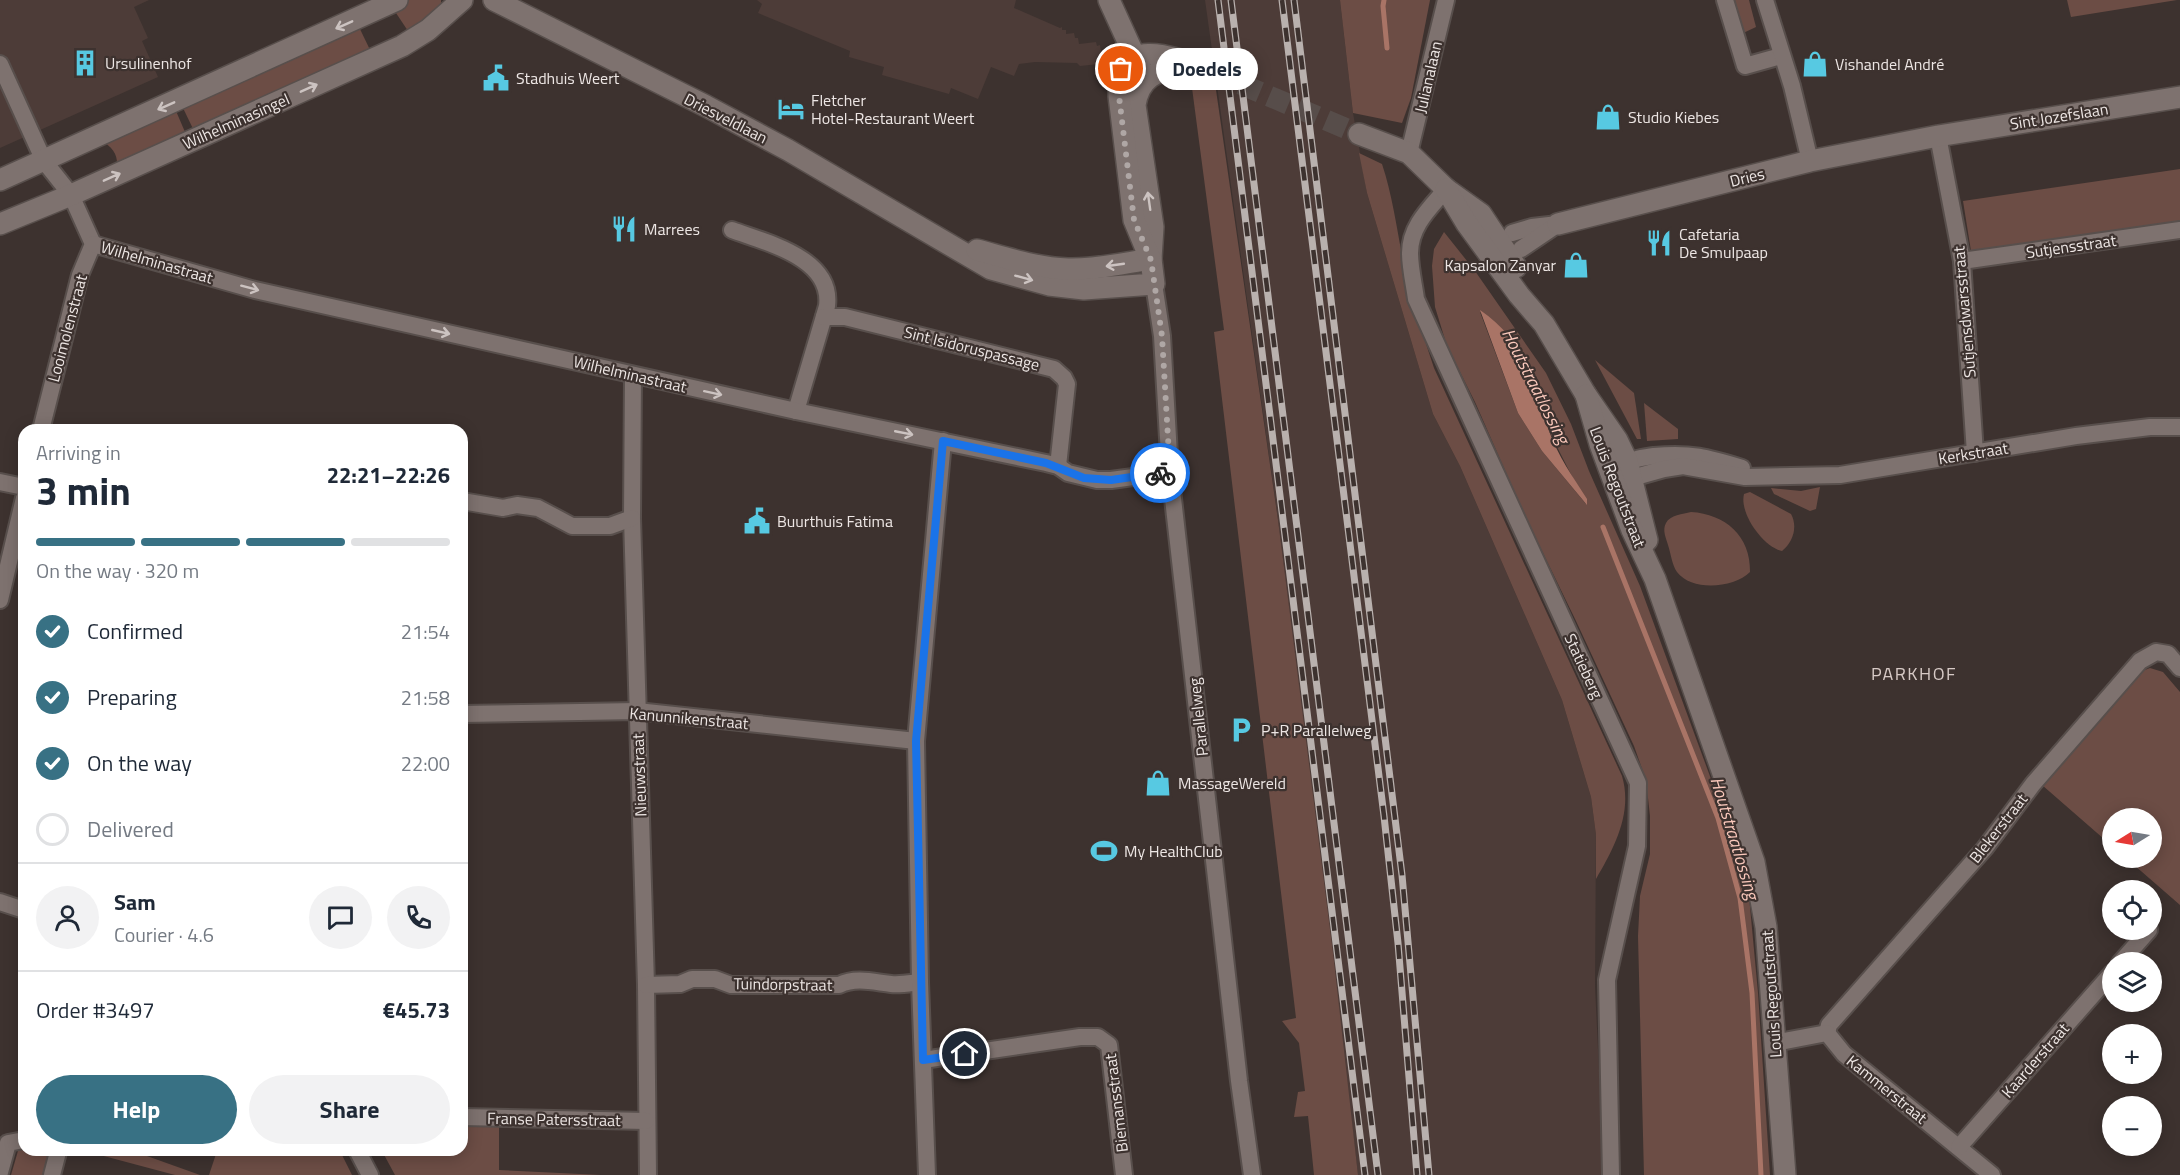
<!DOCTYPE html>
<meta charset="utf-8">
<style>
:root{--surface:#fff;--page:#f2f2f3;--text:#1f2937;--muted:#747a83;--line:#e0e1e3;--accent:#387184}
body{margin:0;font-family:"Titillium Web",sans-serif;background:var(--page);color:var(--text);height:100vh;display:flex;flex-direction:column;font-size:22px;white-space:nowrap}
*{box-sizing:border-box;margin:0}
p{font-size:20px;color:var(--muted)}
.icon{flex:none;width:33px;height:33px;fill:none;stroke:currentColor;stroke-width:2;stroke-linecap:round;stroke-linejoin:round}
.map{position:relative;flex:1;overflow:hidden}
.panel{position:absolute;left:18px;top:424px;width:450px;height:732px;display:flex;flex-direction:column;background:var(--surface);border-radius:18px;box-shadow:0 3px 15px #0003}
.panel>*{flex:none}
.needle{width:39px;rotate:259deg}
.tools{position:absolute;left:2102px;top:808px;display:grid;gap:12px}
.tools a{display:grid;place-items:center;width:60px;height:60px;border-radius:50%;background:var(--surface);box-shadow:0 3px 15px #0003;font-size:30px}
.pin{position:absolute;display:grid;place-items:center;width:51px;height:51px;color:#fff;margin:-26px;border:3px solid #fff;border-radius:50%;box-shadow:0 2px 6px #0007}
.courier{position:absolute;display:grid;place-items:center;width:60px;height:60px;margin:-30px;border:4px solid #1a73e8;border-radius:50%;background:#fff;color:#222;box-shadow:0 2px 8px #0007}
.bubble{position:absolute;height:42px;border-radius:21px;background:var(--surface);box-shadow:0 3px 15px #0003;font-size:20px;font-weight:700;line-height:42px;text-align:center}
.summary em{font-style:normal;font-weight:700}
.summary div{display:flex;flex-direction:column-reverse}
.summary{display:flex;align-items:center;justify-content:space-between;height:102px;padding:0 18px}
h1{font-size:39px;font-weight:700;line-height:45px}
.bar{display:grid;grid-template-columns:repeat(4,1fr);gap:9px 6px;align-content:center;height:72px;padding:0 18px}
.bar i{height:8px;border-radius:4px;background:var(--line)}
.bar .current{background:var(--accent)}
.bar p{grid-column:span 4}
.line{display:flex;align-items:center;gap:15px;padding:0 18px;border-top:2px solid var(--line)}
.line div{flex:1}
.round{display:grid;place-items:center;flex:none;width:63px;height:63px;border-radius:32px;background:var(--page)}
ol{padding:0 18px;list-style:none}
li{display:flex;align-items:center;gap:18px;height:66px}
li p{margin-inline-start:auto}
li .icon{padding:6px;border-radius:50%;background:var(--accent);color:#fff;stroke-width:4}
li:last-child{color:var(--muted)}
li i{width:33px;height:33px;border:3px solid var(--line);border-radius:50%}
.primary-button{display:flex;gap:12px;margin-top:auto;padding:12px 18px}
.primary-button a{flex:1;height:69px;border-radius:36px;background:var(--accent);color:#fff;font-size:24px;font-weight:700;line-height:69px;text-align:center}
.primary-button a+a{background:var(--page);color:var(--text)}
.map>svg:first-child{display:block}
.built{fill:#4d3c38}
.green{fill:#6c4d45;fill-rule:evenodd}
.water{fill:#a97466}
.lines{fill:none;stroke-linecap:round;stroke-linejoin:round}
.stream{stroke:#a97466;stroke-width:5}
.tertiary-tunnel{stroke:#574d4a;stroke-width:21;stroke-dasharray:21 10;stroke-linecap:butt}
.minor-casing{stroke:#584f4c;stroke-width:20}
.tertiary-casing{stroke:#584f4c;stroke-width:24}
.minor{stroke:#7e726f;stroke-width:16}
.tertiary{stroke:#7e726f;stroke-width:21}
.rail-casing{stroke:#b9b1ae;stroke-width:7}
.rail{stroke:#3d322f;stroke-width:4.5;stroke-dasharray:14;stroke-linecap:butt}
.oneway{stroke:#ccc3c1}
.done{stroke:#afa7a5;stroke-width:6;stroke-dasharray:0 10.8}
.route{stroke:#1a73e8;stroke-width:8}
.labels{text-anchor:middle;dominant-baseline:central;stroke-width:4.5;stroke-linejoin:round;paint-order:stroke}
.poi-label{font-size:16px;fill:#ede6e4;stroke:#3d322f;text-anchor:start}
.street-label{font-size:16px;fill:#ede6e4;stroke:#3d322f}
.water-label{font-size:18px;font-style:italic;fill:#fac8bb;stroke:#3d322f}
.neighbourhood-label{font-size:18px;letter-spacing:1.5px;fill:#d7cac6;stroke:#3d322f}
</style>
<div class="map">
<svg width="2180" height="1175" viewBox="0 0 2180 1175">
<rect width="100%" height="100%" fill="#3d322f"/>
<g class="built">
<path d="M0,0H149L134,7L148,38L142,41L158,77L0,148Z"/>
<path d="M757,0H1016L1014,8L1060,28L1062,27V30H1066V34L1074,33L1075,38H1078L1079,44L1096,42L1097,46L1100,45L1102,60H1098L1099,64L1080,66L1077,63L1035,62L1019,64L1014,76L991,67L978,99L951,88L949,94L882,75L884,67L849,57L850,51L758,13L762,4Z"/>
<path d="M1205,0H1340L1353,113L1367,193L1433,414L1460,466L1562,700L1591,797L1596,835L1595,986L1604,1175H1358L1278,520Z"/>
</g>
<g class="green">
<path d="M407,0H441V10L410,34L394,10Z"/>
<path d="M1340,0H1430L1411,98L1402,123L1353,113Z"/>
<path d="M1728,0H1749L1756,27L1739,35Z"/>
<path d="M2067,0H2177L2071,17Z"/>
<path d="M359,27L372,54L196,135L183,108Z"/>
<path d="M1192,88L1216,90L1278,520L1333,953L1358,1175H1314L1308,1116L1294,1117L1298,1092L1305,1091L1299,1043L1282,1021L1296,1018L1214,332L1224,330Z"/>
<path d="M176,111L188,139L117,170C118,156 115,150 104,142Z"/>
<path d="M1359,153L1382,164C1393,197 1397,231 1404,265C1411,300 1423,334 1434,368L1622,776C1633,813 1614,848 1596,879V835L1591,797L1562,700L1460,466L1433,414L1367,193Z"/>
<path d="M2180,169V221L1971,251L1963,201Z"/>
<path d="M1444,232L1475,271L1546,373L1571,424L1589,471L1640,586L1725,817L1749,896L1758,993L1770,1175H1644L1638,936L1640,896L1650,854V816L1646,780L1634,746L1576,621L1525,516L1475,402L1447,346L1435,307L1432,266L1434,249ZM1480,312L1510,337L1527,366L1549,431L1586,504L1542,451L1518,413Z"/>
<path d="M1595,360L1634,393L1641,439H1637Z"/>
<path d="M1644,403L1678,429V439L1647,441Z"/>
<path d="M1820,487L1816,509L1810,511L1774,494L1771,488L1801,491Z"/>
<path d="M1750,492L1791,514C1798,527 1793,542 1782,551C1763,547 1739,513 1744,494Z"/>
<path d="M1691,512C1725,514 1751,536 1750,572C1734,588 1692,592 1677,572C1672,565 1671,554 1668,545C1666,538 1662,530 1666,523C1670,515 1683,514 1691,512Z"/>
<path d="M2150,668L2163,672L2180,692V905L2126,858H2151V819H2112V846L2042,785L2142,671Z"/>
<path d="M462,1121L499,1123V1170L601,1175H395L382,1151L462,1150Z"/>
<path d="M24,1136V1150L51,1151L46,1175H11L20,1144Z"/>
<path d="M85,1151H133L200,1175H175Z"/>
<path d="M217,1151H340L352,1175H209Z"/>
</g>
<path class="water" d="M1480,310C1527,342 1531,382 1549,431C1558,456 1573,477 1587,499V505L1542,451L1518,413Z"/>
<g class="lines">
<g class="stream">
<path d="M1384,0L1383,6L1387,48"/>
<path d="M1603,527L1718,818L1740,898L1752,993L1761,1175"/>
</g>
<path class="tertiary-tunnel" d="M1212,72L1359,134"/>
<g class="minor-casing">
<g id="minor">
<path d="M1725,0L1745,66L1781,56"/>
<path d="M1765,0L1792,86L1810,161"/>
<path d="M0,64L44,161L71,195L93,244L80,275L41,430"/>
<path d="M1938,136L1962,261L1975,453"/>
<path d="M1409,153L1446,0"/>
<path d="M1446,189C1430,208 1410,226 1410,253C1410,268 1414,284 1416,299L1638,783L1637,846L1607,980L1611,1175"/>
<path d="M732,230C767,243 833,258 827,306L796,411"/>
<path d="M1512,233L1532,227L1558,224"/>
<path d="M93,244L255,290L796,411L1046,463L1058,466L1068,473L1097,480H1111L1170,472"/>
<path d="M1521,249L1555,226"/>
<path d="M1962,261L2180,230"/>
<path d="M1154,284L1162,336L1170,472L1239,1081L1252,1175"/>
<path d="M824,317H845L1054,369L1064,378L1067,384L1058,466"/>
<path d="M633,375L632,518L646,985L648,1175"/>
<path d="M1620,469C1630,459 1640,458 1654,456C1692,453 1706,457 1742,468"/>
<path d="M1620,477L1632,478L1664,469L1683,466L1745,477L1840,475L2076,436L2150,427H2180"/>
<path d="M0,482L24,487"/>
<path d="M462,501L503,508L517,505L538,508L572,526H610L632,518"/>
<path d="M0,600L24,498"/>
<path d="M462,714L637,711L916,741"/>
<path d="M0,902L24,910"/>
<path d="M2120,963L2149,930"/>
<path d="M646,985L680,984L692,979H715L731,985H839C856,977 873,982 891,984C900,985 911,983 920,982"/>
<path d="M1827,1033L1829,1025L1985,848L2033,784L2140,661L2156,652L2168,654L2180,668"/>
<path d="M1774,1043L1827,1033L1844,1054L1992,1175"/>
<path d="M923,1060L1080,1037H1098L1109,1045L1124,1175"/>
<path d="M462,1117L646,1121"/>
<path d="M1959,1147L2112,973"/>
<path d="M357,1150L370,1175"/>
<path d="M0,1172L8,1143L24,1140"/>
<path d="M52,1175L58,1152L56,1150"/>
<path d="M927,1175L920,982L916,741L943,441"/>
</g>
</g>
<g class="tertiary-casing">
<g id="tertiary">
<path d="M494,0L706,106L788,150L991,269L1049,285L1084,289L1154,284L1151,259L1153,227L1135,105C1140,73 1161,71 1188,63"/>
<path d="M1109,0L1140,68"/>
<path d="M1359,134L1409,153L1446,189L1481,214L1516,267"/>
<path d="M0,180L397,0"/>
<path d="M1446,189L1467,224L1519,295L1544,324L1586,395L1617,440L1627,461L1647,540"/>
<path d="M0,224L71,195L402,46L428,30L462,0"/>
<path d="M1558,224L1810,161L1938,136L2180,97"/>
<path d="M977,250C1007,258 1037,268 1068,269C1095,270 1124,263 1151,259"/>
<path d="M1149,256L1134,220L1119,96C1117,32 1174,57 1212,72"/>
<path d="M1586,395L1600,444L1632,530L1655,579L1754,862L1766,927L1785,1175"/>
</g>
</g>
<use href="#minor" class="minor"/>
<use href="#tertiary" class="tertiary"/>
<g class="rail-casing">
<g id="rail">
<path d="M1218,0L1365,1175"/>
<path d="M1231,0L1378,1175"/>
<path d="M1282,0L1384,816L1398,943L1417,1175"/>
<path d="M1294,0L1402,875L1429,1175"/>
</g>
</g>
<use href="#rail" class="rail"/>
</g>
<defs><path id="oneway-shaft" d="M-6 0H5M1.5-3L5.5 0L1.5 3" fill="none" stroke-width="1.6" stroke-linecap="round" stroke-linejoin="round" transform="scale(1.5)"/></defs>
<g class="oneway">
<use href="#oneway-shaft" transform="translate(344 25) rotate(156)"/>
<use href="#oneway-shaft" transform="translate(309 88) rotate(-24)"/>
<use href="#oneway-shaft" transform="translate(166 106) rotate(156)"/>
<use href="#oneway-shaft" transform="translate(112 177) rotate(-24)"/>
<use href="#oneway-shaft" transform="translate(1149 201) rotate(-98)"/>
<use href="#oneway-shaft" transform="translate(1115 265) rotate(172)"/>
<use href="#oneway-shaft" transform="translate(1024 278) rotate(15)"/>
<use href="#oneway-shaft" transform="translate(250 288) rotate(15)"/>
<use href="#oneway-shaft" transform="translate(441 332) rotate(13)"/>
<use href="#oneway-shaft" transform="translate(713 393) rotate(12)"/>
<use href="#oneway-shaft" transform="translate(904 433) rotate(11)"/>
</g>
<g class="lines">
<path class="done" d="M1121,69L1118,79L1119,96L1134,220L1151,260L1162,336L1170,472L1160,473"/>
<path class="route" d="M965,1054L923,1060L916,741L943,441L1046,463L1084,478L1111,480L1160,473"/>
</g>
<defs>
<g id="building-bare" transform="scale(2.07)"><path d="M-4-6H4V6H1V3H-1V6H-4ZM-2.5-4.3h1.7v1.8h-1.7ZM.8-4.3h1.7v1.8H.8ZM-2.5-1h1.7V.8h-1.7ZM.8-1h1.7V.8H.8Z" fill="#57c9e2" stroke="#3d322f" stroke-width="2.5" paint-order="stroke"/></g>
<g id="shop-bare" transform="scale(2.07)"><path d="M-5-2.5h2.3a2.7 3.5 0 0 1 5.4 0H5L5.5 6h-11ZM-1.5-2.5h3a1.5 2.3 0 0 0-3 0Z" fill="#57c9e2" stroke="#3d322f" stroke-width="2.5" paint-order="stroke"/></g>
<g id="civic-bare" transform="scale(2.07)"><path d="M-.6-6.5H3V-4.5H.6V-3L4-1V1h2V6H-6V1h2V-1L-.6-3ZM-1.2 2.5V6h2.4V2.5Z" fill="#57c9e2" stroke="#3d322f" stroke-width="2.5" paint-order="stroke"/></g>
<g id="hotel-bare" transform="scale(2.07)"><path d="M-6-4.5h1.5V1H6V5H4.5V3h-9V5H-6ZM-4 0a1.8 1.8 0 1 1 3.6 0ZM.5 0V-2.5h3Q6-2.5 6 0Z" fill="#57c9e2" stroke="#3d322f" stroke-width="2.5" paint-order="stroke"/></g>
<g id="restaurant-bare" transform="scale(2.07)"><path d="M-5-6h1v4h1v-4h1v4h1v-4h1v5L-1.5 .5V6h-2V.5L-5-1ZM5-6V6H3V1.5H1.5Q1.5-4 5-6Z" fill="#57c9e2" stroke="#3d322f" stroke-width="2.5" paint-order="stroke"/></g>
<g id="parking-bare" transform="scale(2.07)"><path d="M-3.5-5.5H1a3.5 3.5 0 0 1 0 7H-1V5.5H-3.5ZM-1-3.4V-.6H.8a1.4 1.4 0 0 0 0-2.8Z" fill="#57c9e2" stroke="#3d322f" stroke-width="2.5" paint-order="stroke"/></g>
<g id="stadium-bare" transform="scale(2.07)"><path d="M0-5a6.5 5 0 1 0 0 10a6.5 5 0 1 0 0-10ZM-3.5-1.8h7v3.6h-7Z" fill="#57c9e2" stroke="#3d322f" stroke-width="2.5" paint-order="stroke"/></g>
</defs>
<g fill-rule="evenodd">
<use href="#building-bare" x="85" y="63"/>
<use href="#shop-bare" x="1815" y="64"/>
<use href="#civic-bare" x="496" y="78"/>
<use href="#hotel-bare" x="791" y="109"/>
<use href="#shop-bare" x="1608" y="117"/>
<use href="#restaurant-bare" x="624" y="229"/>
<use href="#restaurant-bare" x="1659" y="243"/>
<use href="#shop-bare" x="1576" y="265"/>
<use href="#civic-bare" x="757" y="521"/>
<use href="#parking-bare" x="1241" y="730"/>
<use href="#shop-bare" x="1158" y="783"/>
<use href="#stadium-bare" x="1104" y="851"/>
</g>
<g class="labels">
<g class="poi-label">
<text x="105" y="63">Ursulinenhof</text>
<text x="1835" y="64">Vishandel André</text>
<text x="516" y="78">Stadhuis Weert</text>
<text x="811" y="100">Fletcher<tspan x="811" dy="18">Hotel-Restaurant Weert</tspan></text>
<text x="1628" y="117">Studio Kiebes</text>
<text x="644" y="229">Marrees</text>
<text x="1679" y="234">Cafetaria<tspan x="1679" dy="18">De Smulpaap</tspan></text>
<text x="1556" y="265" text-anchor="end">Kapsalon Zanyar</text>
<text x="777" y="521">Buurthuis Fatima</text>
<text x="1261" y="730">P+R Parallelweg</text>
<text x="1178" y="783">MassageWereld</text>
<text x="1124" y="851">My HealthClub</text>
</g>
<g class="street-label">
<text transform="translate(1428 77) rotate(-77)">Julianalaan</text>
<text transform="translate(2059 116) rotate(-9)">Sint Jozefslaan</text>
<text transform="translate(726 118) rotate(27)">Driesveldlaan</text>
<text transform="translate(236 121) rotate(-24)">Wilhelminasingel</text>
<text transform="translate(1747 177) rotate(-14)">Dries</text>
<text transform="translate(2071 246) rotate(-8)">Sutjensstraat</text>
<text transform="translate(157 262) rotate(16)">Wilhelminastraat</text>
<text transform="translate(1964 312) rotate(-95)">Sutjensdwarsstraat</text>
<text transform="translate(67 328) rotate(-75)">Looimolenstraat</text>
<text transform="translate(972 348) rotate(14)">Sint Isidoruspassage</text>
<text transform="translate(630 374) rotate(13)">Wilhelminastraat</text>
<text transform="translate(1973 453) rotate(-9)">Kerkstraat</text>
<text transform="translate(1618 487) rotate(69)">Louis Regoutstraat</text>
<text transform="translate(1584 666) rotate(65)">Statieberg</text>
<text transform="translate(1198 717) rotate(-96)">Parallelweg</text>
<text transform="translate(689 718) rotate(5)">Kanunnikenstraat</text>
<text transform="translate(639 775) rotate(-92)">Nieuwstraat</text>
<text transform="translate(1998 828) rotate(-52)">Blekerstraat</text>
<text transform="translate(783 984) rotate(1)">Tuindorpstraat</text>
<text transform="translate(1771 994) rotate(-94)">Louis Regoutstraat</text>
<text transform="translate(2035 1060) rotate(-49)">Kaarderstraat</text>
<text transform="translate(1887 1089) rotate(39)">Kammerstraat</text>
<text transform="translate(1116 1103) rotate(-97)">Biemansstraat</text>
<text transform="translate(554 1119) rotate(1)">Franse Patersstraat</text>
</g>
<g class="water-label">
<text transform="translate(1536 386) rotate(63)">Houtstraatlossing</text>
<text transform="translate(1735 838) rotate(73)">Houtstraatlossing</text>
</g>
<g class="neighbourhood-label">
<text x="1914" y="673">PARKHOF</text>
</g>
</g>
</svg>
<div class="tools">
<a><svg class="needle" viewBox="-14 -14 28 28"><path d="M0-13l5 13h-10z" fill="#e53935"/><path d="M0 13l5-13h-10z" fill="#747a83"/></svg></a>
<a><svg class="icon" aria-label="locate" viewBox="0 0 24 24"><circle cx="12" cy="12" r="6"/><path d="M12 2v4M12 18v4M2 12h4M18 12h4"/></svg></a>
<a><svg class="icon" aria-label="layers" viewBox="0 0 24 24"><path d="M12 4l9 5-9 5-9-5zM3 14l9 5 9-5"/></svg></a>
<a>+</a>
<a>−</a>
</div>
<div class="pin" style="left:1121px;top:69px;background:#ea580c"><svg class="icon" aria-label="bag" viewBox="0 0 24 24"><path d="M5 8h14l-1 12H6zM9 8a3 3 0 0 1 6 0"/></svg></div>
<div class="pin" style="left:965px;top:1054px;background:#1f2937"><svg class="icon" aria-label="home" viewBox="0 0 24 24"><path d="M3 11l9-7 9 7M6 9v11h12V9"/></svg></div>
<div class="courier" style="left:1160px;top:473px"><svg class="icon" aria-label="bike" viewBox="0 0 24 24"><circle cx="6" cy="16" r="4"/><circle cx="18" cy="16" r="4"/><path d="M6 16l4-8h5l3 8M10 8l3 8H6M13 5h3"/></svg></div>
<div class="bubble" style="left:1156px;top:48px;width:102px">Doedels</div>
<section class="panel">
<div class="summary"><div><h1>3 min</h1><p>Arriving in</p></div><em>22:21–22:26</em></div>
<div class="bar"><i class="current"></i><i class="current"></i><i class="current"></i><i></i><p>On the way · 320 m</p></div>
<ol>
<li><svg class="icon" aria-label="check" viewBox="0 0 24 24"><path d="M5 12l5 5 9-10"/></svg>Confirmed<p>21:54</p></li>
<li><svg class="icon" aria-label="check" viewBox="0 0 24 24"><path d="M5 12l5 5 9-10"/></svg>Preparing<p>21:58</p></li>
<li><svg class="icon" aria-label="check" viewBox="0 0 24 24"><path d="M5 12l5 5 9-10"/></svg>On the way<p>22:00</p></li>
<li><i></i>Delivered</li>
</ol>
<div class="line" style="height:108px"><a class="round"><svg class="icon" aria-label="person" viewBox="0 0 24 24"><circle cx="12" cy="8" r="4"/><path d="M4 21q1-7 8-7t8 7"/></svg></a><div><b>Sam</b><p>Courier · 4.6</p></div><a class="round"><svg class="icon" aria-label="chat" viewBox="0 0 24 24"><path d="M4 5h16v11H9l-5 4z"/></svg></a><a class="round"><svg class="icon" aria-label="phone" viewBox="0 0 24 24"><path d="M5 4h4l2 5-3 2q2 4 5 5l2-3 5 2v4C11 20 4 13 5 4z"/></svg></a></div>
<div class="line" style="height:78px"><div>Order #3497</div><b>€45.73</b></div>
<div class="primary-button"><a>Help</a><a>Share</a></div>
</section>
</div>
